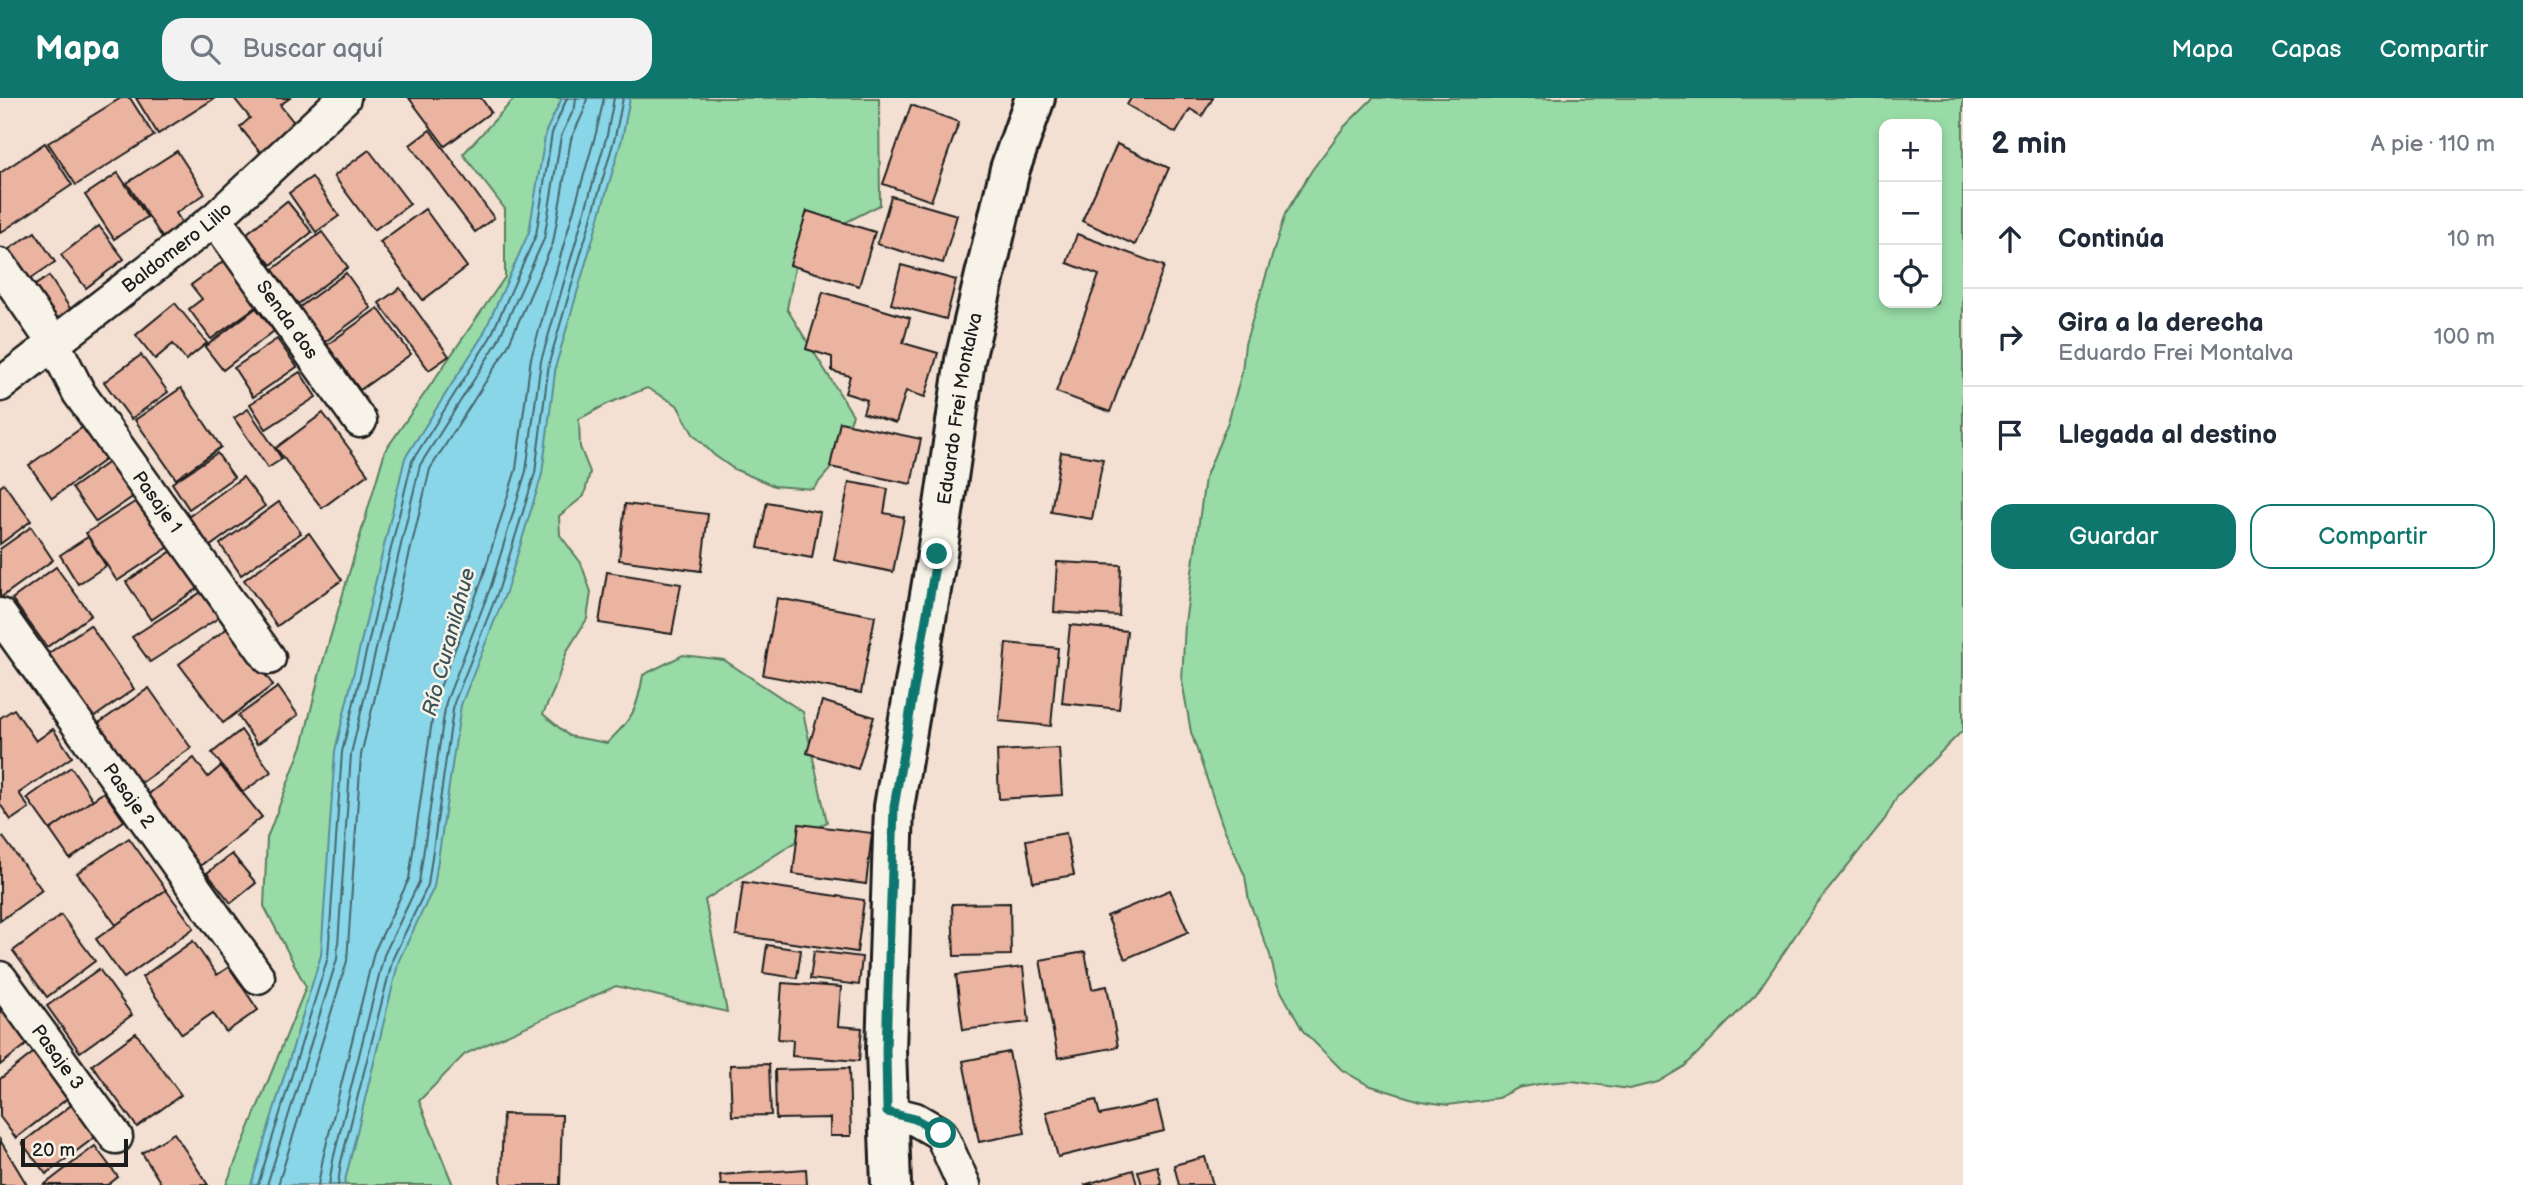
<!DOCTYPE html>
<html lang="es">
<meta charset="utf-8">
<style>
:root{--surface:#fff;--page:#f2f2f3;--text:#1f2937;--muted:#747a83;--line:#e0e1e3;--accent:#0f766e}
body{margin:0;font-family:"Balsamiq Sans",sans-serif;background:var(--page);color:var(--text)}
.controls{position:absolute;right:21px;top:21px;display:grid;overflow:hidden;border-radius:14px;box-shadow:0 4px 10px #0003}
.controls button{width:63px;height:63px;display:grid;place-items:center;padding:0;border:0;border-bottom:2px solid var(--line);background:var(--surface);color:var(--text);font:35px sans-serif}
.scale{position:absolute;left:21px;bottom:18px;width:107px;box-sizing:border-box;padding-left:7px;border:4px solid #1c1c1c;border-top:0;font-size:19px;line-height:24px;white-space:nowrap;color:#1c1c1c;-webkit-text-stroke:5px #f7f3e8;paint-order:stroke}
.stop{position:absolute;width:21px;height:21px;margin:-16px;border:5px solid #0f766e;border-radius:50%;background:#fff}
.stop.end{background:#0f766e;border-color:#fff;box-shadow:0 2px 7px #0008}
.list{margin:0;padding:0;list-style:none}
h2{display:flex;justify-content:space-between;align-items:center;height:91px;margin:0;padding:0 28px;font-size:30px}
h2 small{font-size:23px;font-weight:400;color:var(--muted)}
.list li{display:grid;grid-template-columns:46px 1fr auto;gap:21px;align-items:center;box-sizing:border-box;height:98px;padding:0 28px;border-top:2px solid var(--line)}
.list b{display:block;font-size:26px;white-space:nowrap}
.list p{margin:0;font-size:23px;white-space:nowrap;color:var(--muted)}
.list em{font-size:23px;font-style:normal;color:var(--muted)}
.actions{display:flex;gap:14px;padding:21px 28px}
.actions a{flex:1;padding:16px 0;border:2px solid var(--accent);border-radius:21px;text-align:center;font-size:24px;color:var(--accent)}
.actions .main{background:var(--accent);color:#fff}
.icon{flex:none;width:38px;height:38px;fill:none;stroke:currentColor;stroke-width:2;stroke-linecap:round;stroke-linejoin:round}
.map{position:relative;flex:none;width:1963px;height:1087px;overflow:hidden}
header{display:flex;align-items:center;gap:42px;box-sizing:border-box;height:98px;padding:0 35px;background:var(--accent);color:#fff}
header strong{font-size:33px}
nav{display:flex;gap:38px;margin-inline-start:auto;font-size:24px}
.search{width:490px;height:63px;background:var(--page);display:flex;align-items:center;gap:18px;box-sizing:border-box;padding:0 24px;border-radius:21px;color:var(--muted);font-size:26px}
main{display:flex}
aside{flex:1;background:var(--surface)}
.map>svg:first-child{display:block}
</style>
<header>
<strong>Mapa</strong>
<div class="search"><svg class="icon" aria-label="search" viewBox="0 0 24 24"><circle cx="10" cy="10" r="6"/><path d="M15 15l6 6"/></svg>Buscar aquí</div>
<nav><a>Mapa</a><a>Capas</a><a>Compartir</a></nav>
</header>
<main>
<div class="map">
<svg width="1963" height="1087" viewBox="0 0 1963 1087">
<rect width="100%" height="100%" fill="#f3e0d3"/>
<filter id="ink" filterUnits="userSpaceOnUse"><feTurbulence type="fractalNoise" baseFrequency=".0143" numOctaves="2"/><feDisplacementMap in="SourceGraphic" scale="14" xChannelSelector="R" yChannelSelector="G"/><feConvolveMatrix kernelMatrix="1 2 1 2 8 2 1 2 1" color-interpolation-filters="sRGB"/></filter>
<g filter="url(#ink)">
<g fill="#98dba6" stroke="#5a7c61" stroke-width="2" fill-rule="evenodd">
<path d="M515 0H879L880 107 799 148 787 211 853 317 832 369 813 391 774 388 734 371 714 357 693 336 677 307 647 290 607 306 579 321 580 349 590 374 584 398 559 418 560 437 581 465 591 494 587 521 567 553 554 592 543 616 569 638 607 645C633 620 637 612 643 577L683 557 724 562 803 614 827 724 705 802 727 914 616 888 465 956 419 1003 453 1087H226L306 889 264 808 267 740 303 645 320 574 385 353 505 179V111L463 56Z"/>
<path d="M1373 0H1963V632L1898 697 1885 721 1815 808 1756 896 1685 968 1658 984 1629 991 1572 983 1545 985 1518 990 1498 1000 1448 1007 1420 1003 1368 987 1342 972 1303 933 1277 886 1270 857 1249 803 1245 778 1222 726 1191 634 1182 583 1185 525 1205 380 1228 324 1242 274 1245 246 1285 116 1312 72 1344 29ZM1884 26H1937V205H1884Z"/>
</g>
<polygon fill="#88d6e7" stroke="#5d8c96" stroke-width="2" points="562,0 630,0 622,41 556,267 542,376 506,494 461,607 434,789 399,862 344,1087 251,1087 321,857 335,653 405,360 483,237 529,134 546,33"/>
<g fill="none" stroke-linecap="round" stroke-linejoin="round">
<g stroke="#47666d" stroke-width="2">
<polyline points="258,1087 328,859 342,654 412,363 490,240 536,137 552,35 567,0"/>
<polyline points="267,1087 337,861 351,656 420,367 497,245 544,141 561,38 575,9 576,0"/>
<polyline points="278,1087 347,863 361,657 430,371 507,250 553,145 571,41 584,13 587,0"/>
<polyline points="318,1087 323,1060 374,854 409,781 435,602 481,485 516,371 531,260 596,35 604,0"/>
<polyline points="329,1087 333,1062 384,857 419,784 446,604 491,488 526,373 541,263 607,37 614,0"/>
<polyline points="338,1087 341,1064 393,860 428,787 454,605 499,491 535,375 549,265 615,39 623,0"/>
</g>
</g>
<g fill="#ebb4a1" stroke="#1c1c1c" stroke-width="2">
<polygon points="121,0 130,0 154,38 76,87 48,45"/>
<polygon points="136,0 215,0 158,36"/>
<polygon points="234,0 290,0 280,7 304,37 269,65 240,29 250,20"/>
<polygon points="409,0 481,0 491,14 445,48"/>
<polygon points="1131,0 1213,0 1202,18 1190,11 1176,35 1127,7"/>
<polygon points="911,7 959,24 931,103 883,86"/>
<polygon points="430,32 494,120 475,134 410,47"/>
<polygon points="45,45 72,87 0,135 0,75"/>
<polygon points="1117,46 1169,70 1135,147 1082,123"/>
<polygon points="369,52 410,106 374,132 334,78"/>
<polygon points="177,53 205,96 176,115 189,136 169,150 127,85"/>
<polygon points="118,75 147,119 114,141 85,97"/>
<polygon points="312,79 339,118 316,134 289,95"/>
<polygon points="891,98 957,117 943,165 877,146"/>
<polygon points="287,103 312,134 271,167 246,136"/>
<polygon points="425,111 467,169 423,202 380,144"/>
<polygon points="807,113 875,134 859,188 790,167"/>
<polygon points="99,128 124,161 86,190 61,157"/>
<polygon points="35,134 55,164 18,189 0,157"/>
<polygon points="322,134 348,169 298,206 272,172"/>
<polygon points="1077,136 1164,168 1110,314 1056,294 1099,177 1067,165"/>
<polygon points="228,160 261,205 211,241 189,211 202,201 191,187"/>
<polygon points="901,167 956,182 946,221 891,206"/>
<polygon points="346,175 371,210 318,249 293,214"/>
<polygon points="49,178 77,221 50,239 22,196"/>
<polygon points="400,190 449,258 429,272 379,205"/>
<polygon points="823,194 910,220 903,245 938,255 925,299 906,293 896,325 863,315 867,302 845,295 850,278 832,273 832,259 806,251"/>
<polygon points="175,205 207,245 186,262 173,246 155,261 136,237"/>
<polygon points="256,210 274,233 223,272 205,249"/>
<polygon points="378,210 411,256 360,292 327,247"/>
<polygon points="277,241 297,269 253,299 234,270"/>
<polygon points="141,257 168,294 131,321 104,284"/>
<polygon points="300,274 316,299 266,331 250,306"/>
<polygon points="181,290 221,349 176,381 135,322"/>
<polygon points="248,311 282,361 268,370 234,320"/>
<polygon points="323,315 368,376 322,410 276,350"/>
<polygon points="840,324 921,341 911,386 830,369"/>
<polygon points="83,329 106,361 52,400 29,367"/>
<polygon points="1061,354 1103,361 1092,421 1051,414"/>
<polygon points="217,355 234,379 189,411 172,385"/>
<polygon points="113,361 137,396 96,424 72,390"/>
<polygon points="243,379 265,408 209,449 188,419"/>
<polygon points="849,384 888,391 884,415 904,419 893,474 834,462"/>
<polygon points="4,386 31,423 0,446 0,389"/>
<polygon points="138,402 169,449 117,483 86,435"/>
<polygon points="279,404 301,435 241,477 220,446"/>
<polygon points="767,404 820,414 812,460 758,450"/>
<polygon points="625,406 708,416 701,473 619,462"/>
<polygon points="31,429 53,462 0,500 0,451"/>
<polygon points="309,435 342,482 277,528 244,482"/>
<polygon points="88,439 106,468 78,486 60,457"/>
<polygon points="181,447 206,485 151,522 126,484"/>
<polygon points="1057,464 1121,467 1119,518 1054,514"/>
<polygon points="56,469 91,517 47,549 12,501"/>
<polygon points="607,474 681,486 672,536 599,525"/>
<polygon points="206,491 223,517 150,564 132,539"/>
<polygon points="777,500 875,518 861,595 763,577"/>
<polygon points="90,527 134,591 90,622 46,557"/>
<polygon points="1070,527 1127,533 1119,611 1062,605"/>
<polygon points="229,529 273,587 223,625 179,566"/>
<polygon points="1006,545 1058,550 1051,628 999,623"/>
<polygon points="278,589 298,617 257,646 238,618"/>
<polygon points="149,590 191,650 138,687 96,627"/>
<polygon points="822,603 874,619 858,671 807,655"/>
<polygon points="14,611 36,643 53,631 72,659 19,695 29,710 11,722 0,706 0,620"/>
<polygon points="241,632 271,674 243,694 212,655"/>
<polygon points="1059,650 1062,697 999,701 997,653"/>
<polygon points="194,660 208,679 221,668 262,719 200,768 145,699"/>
<polygon points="71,669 93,702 50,732 27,700"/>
<polygon points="104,694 124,723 70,761 50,732"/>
<polygon points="799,726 872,735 866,786 793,776"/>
<polygon points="1066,735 1074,777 1033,784 1026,742"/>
<polygon points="3,739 42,792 0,823 0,741"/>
<polygon points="129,740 166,792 116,827 77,775"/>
<polygon points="232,756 256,785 231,805 207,775"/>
<polygon points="743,784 864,802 857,854 736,837"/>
<polygon points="166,792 194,830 124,880 96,841"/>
<polygon points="1170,792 1188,834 1125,861 1107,818"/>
<polygon points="1010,805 1011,857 954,858 952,806"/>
<polygon points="61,817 95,863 47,899 13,853"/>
<polygon points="193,843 217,877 229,869 258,912 226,934 213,915 182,936 142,879"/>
<polygon points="767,847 801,852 797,880 763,875"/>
<polygon points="814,853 862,859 859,887 810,881"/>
<polygon points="1085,854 1092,891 1107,888 1118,949 1058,960 1040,862"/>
<polygon points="1023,869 1029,924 963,932 956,877"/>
<polygon points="99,871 132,917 80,954 47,908"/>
<polygon points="782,885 841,889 838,928 862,930 859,963 792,958 793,942 778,941"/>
<polygon points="0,903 30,944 0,967"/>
<polygon points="136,935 181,997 137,1029 92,967"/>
<polygon points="1009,954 1025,1035 979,1044 963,963"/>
<polygon points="33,955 68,1000 16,1040 0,1019 0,981"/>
<polygon points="769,966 771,1017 732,1018 730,967"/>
<polygon points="849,970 851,1038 830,1038 830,1020 776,1021 775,972"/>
<polygon points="1096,1002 1100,1017 1157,1004 1164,1033 1058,1059 1046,1014"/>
<polygon points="74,1005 99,1036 46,1076 22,1045"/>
<polygon points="503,1016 562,1017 560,1087 501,1087"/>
<polygon points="174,1035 208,1087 162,1087 142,1055"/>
<polygon points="0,1042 27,1087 0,1087"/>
<polygon points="95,1048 118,1079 108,1087 44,1087"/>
<polygon points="1205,1059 1213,1087 1179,1087 1174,1067"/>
<polygon points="1157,1068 1162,1087 1142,1087 1138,1073"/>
<polygon points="806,1071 807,1087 721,1087 720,1077"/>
<polygon points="1133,1072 1137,1087 1084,1087"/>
</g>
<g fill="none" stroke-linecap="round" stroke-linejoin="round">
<defs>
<g id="minor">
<path id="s1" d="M215 121 360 323"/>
<path id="s2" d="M0 167 53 244 79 295 269 560"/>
<path id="s3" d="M0 287 215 121 344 0"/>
<path id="s4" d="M0 517 258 879"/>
<path id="s5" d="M0 880 116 1039"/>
<polyline points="887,1014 915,1021 941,1036 964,1087"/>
</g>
<g id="primary">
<path id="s6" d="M891 1087 886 952 894 709 937 456 965 262 1010 71 1035 0"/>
</g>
</defs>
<use href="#minor" stroke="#1c1c1c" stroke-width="37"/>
<use href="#primary" stroke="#1c1c1c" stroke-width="44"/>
<use href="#minor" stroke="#f7f3e8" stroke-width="32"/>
<use href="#primary" stroke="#f7f3e8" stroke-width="38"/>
</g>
</g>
<g fill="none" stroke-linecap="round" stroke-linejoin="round" filter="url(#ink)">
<polyline stroke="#0f766e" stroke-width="9" points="937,456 894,709 886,952 887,1014 915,1021 941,1035"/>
</g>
<g text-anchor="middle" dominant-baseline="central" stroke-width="5" stroke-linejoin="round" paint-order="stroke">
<g font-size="19" fill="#1c1c1c" stroke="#f7f3e8">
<text stroke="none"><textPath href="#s3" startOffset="224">Baldomero Lillo</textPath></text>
<text stroke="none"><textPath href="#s1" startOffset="124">Senda dos</textPath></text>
<text stroke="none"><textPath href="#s6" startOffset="782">Eduardo Frei Montalva</textPath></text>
<text stroke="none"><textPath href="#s2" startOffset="285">Pasaje 1</textPath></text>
<text stroke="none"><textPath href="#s4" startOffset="222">Pasaje 2</textPath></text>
<text stroke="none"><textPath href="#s5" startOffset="98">Pasaje 3</textPath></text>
</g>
<g font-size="21" font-style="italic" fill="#3c5459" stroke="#f7f3e8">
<text transform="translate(449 544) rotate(-75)">Río Curanilahue</text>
</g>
</g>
</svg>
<div class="controls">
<button>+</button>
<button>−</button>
<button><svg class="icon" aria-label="locate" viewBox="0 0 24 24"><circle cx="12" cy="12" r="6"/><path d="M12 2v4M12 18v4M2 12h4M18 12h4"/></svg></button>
</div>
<div class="scale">20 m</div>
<div class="stop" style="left:941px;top:1035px"></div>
<div class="stop end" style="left:937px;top:456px"></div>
</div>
<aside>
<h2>2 min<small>A pie · 110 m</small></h2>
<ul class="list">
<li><svg class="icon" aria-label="ahead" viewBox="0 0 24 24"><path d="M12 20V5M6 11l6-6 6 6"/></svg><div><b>Continúa</b></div><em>10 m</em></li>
<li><svg class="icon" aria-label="right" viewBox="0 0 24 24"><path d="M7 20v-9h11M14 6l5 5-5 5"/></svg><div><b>Gira a la derecha</b><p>Eduardo Frei Montalva</p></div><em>100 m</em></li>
<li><svg class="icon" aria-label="arrive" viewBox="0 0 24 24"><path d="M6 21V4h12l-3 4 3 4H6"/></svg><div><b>Llegada al destino</b></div></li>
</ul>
<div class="actions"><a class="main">Guardar</a><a>Compartir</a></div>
</aside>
</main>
